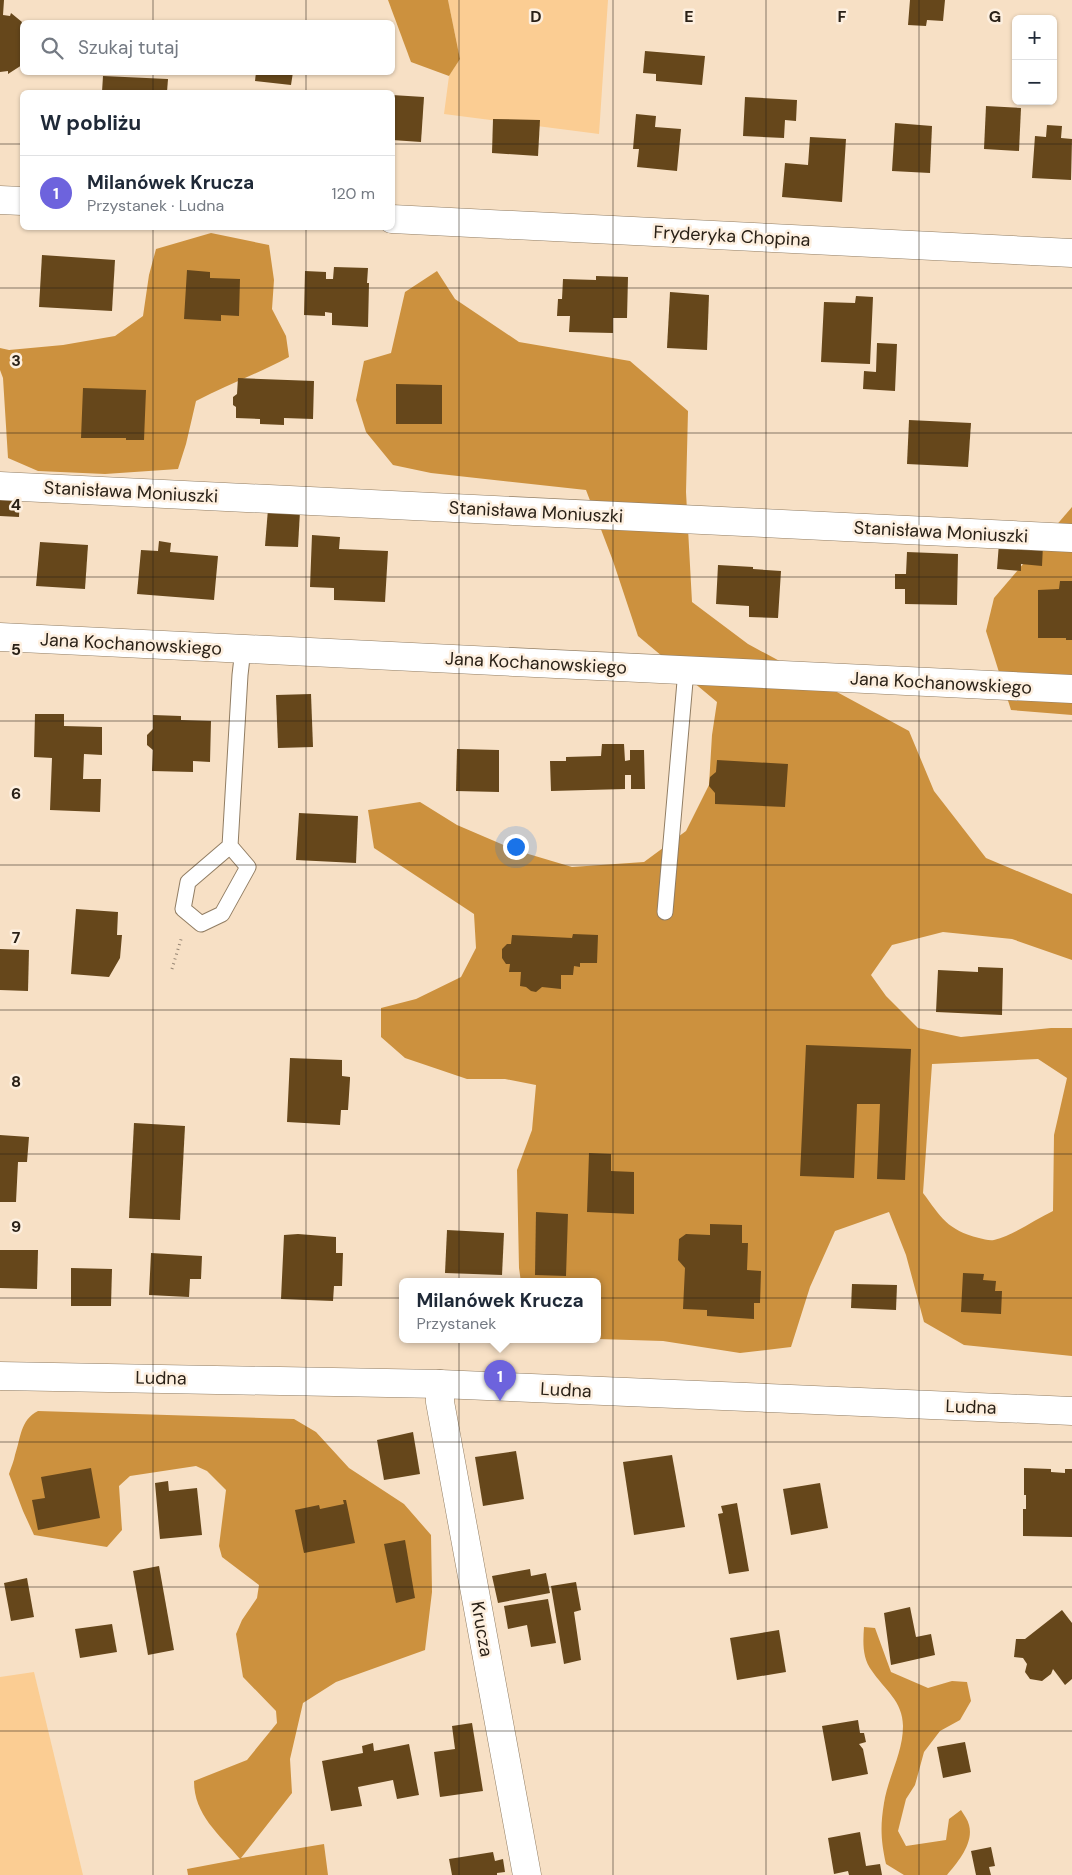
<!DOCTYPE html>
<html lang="pl">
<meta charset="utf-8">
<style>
:root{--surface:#fff;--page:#f2f2f3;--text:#1f2937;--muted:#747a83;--line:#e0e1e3;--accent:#6d63dd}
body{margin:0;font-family:"DM Sans",sans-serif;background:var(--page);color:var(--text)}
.controls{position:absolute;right:15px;top:15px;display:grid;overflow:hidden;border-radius:8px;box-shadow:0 1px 4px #0004}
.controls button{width:45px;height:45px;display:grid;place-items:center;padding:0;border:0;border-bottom:1px solid var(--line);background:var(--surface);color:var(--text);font:25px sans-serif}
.you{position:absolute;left:515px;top:846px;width:18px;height:18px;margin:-12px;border:4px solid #fff;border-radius:50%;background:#1a73e8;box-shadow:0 0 0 8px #1a73e833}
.badge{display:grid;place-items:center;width:32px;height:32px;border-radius:50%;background:var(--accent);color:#fff;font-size:16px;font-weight:700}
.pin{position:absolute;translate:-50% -41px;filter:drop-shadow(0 1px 2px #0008)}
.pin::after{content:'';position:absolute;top:26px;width:18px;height:15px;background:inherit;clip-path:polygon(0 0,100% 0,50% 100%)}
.popup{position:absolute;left:399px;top:1278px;width:202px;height:65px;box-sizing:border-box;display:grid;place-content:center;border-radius:8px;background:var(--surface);filter:drop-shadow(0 1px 4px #0005);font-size:16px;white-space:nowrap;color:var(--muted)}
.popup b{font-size:19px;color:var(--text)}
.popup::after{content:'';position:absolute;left:50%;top:100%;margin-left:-10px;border:10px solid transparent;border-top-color:var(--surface)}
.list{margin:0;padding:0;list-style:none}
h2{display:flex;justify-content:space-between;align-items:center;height:65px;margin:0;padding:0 20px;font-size:21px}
h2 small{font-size:16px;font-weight:400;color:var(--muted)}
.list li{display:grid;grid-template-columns:32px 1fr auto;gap:15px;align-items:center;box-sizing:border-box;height:75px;padding:0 20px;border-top:1px solid var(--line)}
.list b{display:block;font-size:19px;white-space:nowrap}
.list p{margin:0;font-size:16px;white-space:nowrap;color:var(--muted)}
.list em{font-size:16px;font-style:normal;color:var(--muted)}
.icon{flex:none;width:28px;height:28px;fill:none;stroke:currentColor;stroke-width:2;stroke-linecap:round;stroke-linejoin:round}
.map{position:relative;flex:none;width:1072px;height:1875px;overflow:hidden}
.search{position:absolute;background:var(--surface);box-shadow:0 1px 4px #0004;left:20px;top:20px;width:375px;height:55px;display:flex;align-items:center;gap:12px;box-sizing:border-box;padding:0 18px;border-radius:8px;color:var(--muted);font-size:19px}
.panel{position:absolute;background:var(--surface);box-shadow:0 1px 4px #0004;left:20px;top:90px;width:375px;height:140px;border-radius:8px}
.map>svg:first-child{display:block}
</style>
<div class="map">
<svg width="1072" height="1875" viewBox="0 0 1072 1875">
<rect width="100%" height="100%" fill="#f7e0c5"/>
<g fill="#fbcd93">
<polygon points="448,0 608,0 599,134 444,114 449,76 460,59"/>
<polygon points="34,1672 83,1875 0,1875 0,1677"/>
</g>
<g fill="#cc913e" fill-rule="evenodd">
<polygon points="388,0 448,0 460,59 449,76 411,62"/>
<path d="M211 233 269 245 274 280 272 309 286 336 289 357C259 373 227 385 196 401L186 444 178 469 105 474 38 471 8 458 3 378 0 370V348L9 350 63 345 115 336 143 316 149 275 156 249Z"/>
<path d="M437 271 455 299 519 342 630 361 688 411 686 492 692 602 748 644 909 731 934 791 986 858 1072 894V960L1012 939 943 932 892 945 871 975 886 996 918 1028 961 1037 1051 1028H1072V1356L964 1345 924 1322 906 1255 889 1212 835 1231 810 1287 791 1347 740 1353 663 1341 598 1339V1282H521L519 1268 517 1170 532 1130 536 1085 505 1079H467L405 1058 381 1037V1008L416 999 461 977 476 948 474 914 374 848 368 810 420 802 457 825 515 850 572 867 644 862 686 831 709 785 712 735 717 702 638 636 613 561 586 490 431 473 393 465 366 432 356 400 364 361 391 353 405 292ZM1038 1059 1067 1078 1054 1135 1053 1211C1034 1220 1014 1235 994 1240 989 1241 984 1239 979 1238 947 1230 941 1217 923 1193L932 1064Z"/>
<polygon points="1072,507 1072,715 1011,710 986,631 994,598"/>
<path d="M38 1411 294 1419 316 1432 349 1468 404 1504 431 1535 432 1592 425 1650 336 1682 303 1703 290 1759 292 1793 241 1858 324 1844 328 1875H188L187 1869 240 1859C219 1834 194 1815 194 1781L247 1760 277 1723 276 1711 243 1677 236 1634 242 1620 257 1598 259 1585 222 1557 219 1546 226 1490 207 1471 196 1466 130 1476 119 1486 122 1530 107 1547 34 1535 23 1511 9 1474C11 1467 14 1461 15 1455 21 1438 20 1420 38 1411Z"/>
<path d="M864 1627 875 1628 891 1672 928 1688 952 1681 967 1682 971 1701 960 1720 940 1731 924 1752 915 1785 906 1799 898 1831 906 1846 946 1840 949 1819 961 1810C964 1815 968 1820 969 1825 974 1843 958 1862 947 1875H904L886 1864C881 1841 880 1827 884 1803 888 1777 903 1753 903 1726 903 1701 884 1689 872 1671 862 1658 863 1642 864 1627Z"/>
</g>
<g fill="#66471b">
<polygon points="0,0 4,0 3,15 10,16 11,13 22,22 22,65 8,74 8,71 0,72"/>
<polygon points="910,0 945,0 943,21 927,20 926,26 908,25"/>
<polygon points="645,51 705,56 702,85 656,81 656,74 643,73"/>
<polygon points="256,72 293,72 291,85 255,81"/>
<polygon points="103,76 168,79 167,92 102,92"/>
<polygon points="392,95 424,97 421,142 392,140"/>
<polygon points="745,97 797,100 796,121 785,120 784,138 743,136"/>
<polygon points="986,106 1021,108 1019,151 984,149"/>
<polygon points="636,114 656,116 655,127 681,129 677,171 637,167 639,149 633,149"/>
<polygon points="493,119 540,120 538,156 492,153"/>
<polygon points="895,123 932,126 930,173 892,171"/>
<polygon points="1047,125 1062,126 1061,138 1072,139 1071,180 1032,178 1035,136 1046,137"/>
<polygon points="810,137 846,139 842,202 782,197 785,163 808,165"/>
<polygon points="42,255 115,260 112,311 39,307"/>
<polygon points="334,267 368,268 367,283 369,283 368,327 332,325 332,313 325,312 325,316 304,315 305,271 326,272 326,279 333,279"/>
<polygon points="187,270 210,272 210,278 240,279 239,316 221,315 221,321 184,319"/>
<polygon points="596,276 628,277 627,318 613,318 613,333 569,332 570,316 557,316 558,299 562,299 563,279 596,280"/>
<polygon points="670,292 709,295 707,350 667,348"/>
<polygon points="856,296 873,297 870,364 821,362 824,302 855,303"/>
<polygon points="877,343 897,344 895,391 863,389 864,371 876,372"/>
<polygon points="238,378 314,381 313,419 284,418 284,425 260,424 260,419 236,418 236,407 233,405 233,397 237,394"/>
<polygon points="396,384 442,385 442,424 396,424"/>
<polygon points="83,388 146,390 144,440 126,440 126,438 81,438"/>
<polygon points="909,420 971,423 968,467 907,464"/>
<polygon points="0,493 20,493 19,517 0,516"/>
<polygon points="268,509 300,511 298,547 265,546"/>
<polygon points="312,535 340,537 339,549 388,551 385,602 334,600 334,588 310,587"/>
<polygon points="159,541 171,543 170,552 218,556 214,600 137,594 141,550 158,551"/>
<polygon points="40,542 88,545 85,589 36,586"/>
<polygon points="999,543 1043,545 1042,566 1021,564 1021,571 997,569"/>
<polygon points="907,552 958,554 957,605 905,604 905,589 895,589 895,574 906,574"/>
<polygon points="718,565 753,567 753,569 781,571 778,618 749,617 749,606 716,604"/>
<polygon points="1060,581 1072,581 1072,640 1066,640 1066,638 1038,638 1038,590 1059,589"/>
<polygon points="311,694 313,747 278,748 276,695"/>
<polygon points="35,714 64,714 64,726 102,727 102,755 84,754 83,779 101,779 100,812 50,810 52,758 34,757"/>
<polygon points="153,715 181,716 181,720 211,721 210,762 193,761 193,772 152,771 153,750 147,745 147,735 153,729"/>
<polygon points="602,744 624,744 625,761 630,760 630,750 644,750 645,789 631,789 631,775 625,775 625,789 551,791 550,761 566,761 566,757 601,756"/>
<polygon points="457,749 499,750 499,792 456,791"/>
<polygon points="717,760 788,764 785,807 715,804 715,793 709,786 710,777 716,772"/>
<polygon points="299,813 358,816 356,863 296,860"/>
<polygon points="76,909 118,912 117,935 122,935 120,958 109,977 71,974"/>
<polygon points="573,934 598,935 597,963 580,963 580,967 574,966 573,975 561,975 561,989 542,987 536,992 531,991 526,987 520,986 521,972 509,972 510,964 506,964 502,958 502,949 507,944 511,944 512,935 572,938"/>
<polygon points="0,949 29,950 28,991 0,990"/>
<polygon points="978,967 1003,968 1002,1015 936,1012 938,970 978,972"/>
<polygon points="806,1045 911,1049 905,1180 877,1179 880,1104 857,1104 854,1178 800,1176"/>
<polygon points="290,1058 342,1060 342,1076 350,1077 350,1079 348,1110 341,1110 340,1125 287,1122"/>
<polygon points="134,1123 185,1126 180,1220 129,1218"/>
<polygon points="0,1135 29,1137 27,1162 18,1162 16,1202 0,1202"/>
<polygon points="589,1153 611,1154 611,1171 634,1172 634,1214 587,1212"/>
<polygon points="536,1212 568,1214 566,1276 535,1275"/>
<polygon points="710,1224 742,1225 742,1243 748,1243 747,1270 761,1271 760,1303 754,1303 754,1319 707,1316 707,1310 683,1309 685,1268 678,1260 679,1239 686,1234 710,1235"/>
<polygon points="447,1230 504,1233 502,1275 445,1273"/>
<polygon points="298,1234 336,1237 336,1253 343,1253 342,1286 334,1286 333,1301 281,1299 284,1235"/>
<polygon points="0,1250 38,1250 37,1289 0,1288"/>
<polygon points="151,1253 202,1256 201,1279 190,1279 189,1297 149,1295"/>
<polygon points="71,1268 112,1269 111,1306 71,1306"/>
<polygon points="963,1273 984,1274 983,1280 996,1281 995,1291 1002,1291 1001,1314 961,1312"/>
<polygon points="852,1284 897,1285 896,1310 851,1308"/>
<polygon points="413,1432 420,1474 384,1480 377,1440"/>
<polygon points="516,1451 524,1499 483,1506 475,1457"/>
<polygon points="672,1455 685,1527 634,1535 623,1462"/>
<polygon points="91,1468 100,1518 38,1530 32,1500 45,1498 41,1477"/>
<polygon points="1024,1468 1051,1469 1051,1472 1065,1473 1065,1469 1072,1469 1072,1537 1023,1536 1023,1509 1026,1509 1026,1495 1024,1495"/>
<polygon points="168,1481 169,1491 197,1488 202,1535 160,1539 155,1483"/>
<polygon points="820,1483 828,1528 791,1535 783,1489"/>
<polygon points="343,1500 346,1500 355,1543 304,1553 295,1510 319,1505 320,1509 344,1504"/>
<polygon points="737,1503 749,1571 729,1574 718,1514 723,1513 721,1506"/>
<polygon points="405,1540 415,1598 396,1603 384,1544"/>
<polygon points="159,1566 174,1650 148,1655 133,1571"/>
<polygon points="530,1569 531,1576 546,1573 550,1593 498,1603 492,1576"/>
<polygon points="27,1578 34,1617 11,1621 4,1583"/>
<polygon points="576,1582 581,1610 574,1612 581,1660 564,1664 551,1586"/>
<polygon points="548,1599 556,1643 531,1647 527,1625 508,1629 504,1606"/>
<polygon points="910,1607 916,1637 931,1634 935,1655 891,1665 884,1613"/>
<polygon points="1062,1610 1072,1623 1072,1679 1065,1685 1053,1669 1051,1674 1042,1681 1030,1679 1025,1672 1027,1664 1023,1658 1014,1657 1016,1639 1025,1639"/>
<polygon points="112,1624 117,1652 80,1658 75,1629"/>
<polygon points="779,1630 786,1672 737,1680 730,1638"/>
<polygon points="858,1720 860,1733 864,1733 866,1742 859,1744 863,1749 868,1774 832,1781 822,1726"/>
<polygon points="472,1723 483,1791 440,1797 434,1752 455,1749 452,1726"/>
<polygon points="965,1742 971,1772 943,1778 937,1747"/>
<polygon points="373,1743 374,1751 409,1744 419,1795 397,1799 393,1780 358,1787 362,1806 331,1811 322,1761 363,1753 362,1746"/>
<polygon points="860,1832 866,1866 880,1864 882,1875 849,1875 848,1871 834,1874 828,1838"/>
<polygon points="991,1847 995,1866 989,1867 991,1875 976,1875 971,1851"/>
<polygon points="493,1852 495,1861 503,1859 505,1872 497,1873 497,1875 452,1875 449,1859"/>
</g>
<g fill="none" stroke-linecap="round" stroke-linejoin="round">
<defs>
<g id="service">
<polyline points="230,846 248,867 222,914 201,924 183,909 188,882 230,846 240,675 243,649"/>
<polyline points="665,912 686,670"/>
</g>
<g id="minor">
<polyline points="0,200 22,201"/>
<polyline points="392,219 1072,253"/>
<polyline points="0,486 1072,538"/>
<polyline points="0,637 1072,689"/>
<polyline points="0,1376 440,1384 1072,1411"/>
<polyline points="440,1384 440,1402 527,1875"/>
</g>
</defs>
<use href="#service" stroke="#917d63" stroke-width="17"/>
<use href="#minor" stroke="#917d63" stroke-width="29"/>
<polyline stroke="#968573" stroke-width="3" stroke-dasharray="1 4" stroke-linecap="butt" points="172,969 182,936"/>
<use href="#service" stroke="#fff" stroke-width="15"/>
<use href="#minor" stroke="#fff" stroke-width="28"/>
</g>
<path fill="none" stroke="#2a2117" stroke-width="1" stroke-opacity="0.55" d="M153 0V22M306 0V22M459 0V1875M613 0V1875M766 0V1875M919 0V1875M153 72V92M306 72V92M0 144H22M392 144H1072M153 228V1875M306 228V1875M0 288H1072M0 433H1072M0 577H1072M0 721H1072M0 865H1072M0 1010H1072M0 1154H1072M0 1298H1072M0 1442H1072M0 1587H1072M0 1731H1072"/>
<g text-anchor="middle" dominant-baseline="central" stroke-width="5" stroke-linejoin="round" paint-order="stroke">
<g font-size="18" fill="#2a2117" stroke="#fdefdf">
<text transform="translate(732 236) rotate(3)">Fryderyka Chopina</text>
<text transform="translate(131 492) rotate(3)">Stanisława Moniuszki</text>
<text transform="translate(536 512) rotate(3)">Stanisława Moniuszki</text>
<text transform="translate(941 532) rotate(3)">Stanisława Moniuszki</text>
<text transform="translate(131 644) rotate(3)">Jana Kochanowskiego</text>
<text transform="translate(536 663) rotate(3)">Jana Kochanowskiego</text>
<text transform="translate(941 683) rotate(3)">Jana Kochanowskiego</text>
<text transform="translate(161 1378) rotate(1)">Ludna</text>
<text transform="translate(566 1390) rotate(3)">Ludna</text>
<text transform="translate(971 1407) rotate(2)">Ludna</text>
<text transform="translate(482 1629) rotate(80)">Krucza</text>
</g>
</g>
<g font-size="16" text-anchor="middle" font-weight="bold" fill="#2a2117" stroke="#fdefdf" stroke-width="5" stroke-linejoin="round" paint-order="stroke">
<text x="536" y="22">D</text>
<text x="689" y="22">E</text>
<text x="842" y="22">F</text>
<text x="995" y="22">G</text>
<text x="16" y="366">3</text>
<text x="16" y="510">4</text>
<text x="16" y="655">5</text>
<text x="16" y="799">6</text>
<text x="16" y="943">7</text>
<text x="16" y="1087">8</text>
<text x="16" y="1232">9</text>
</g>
</svg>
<div class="controls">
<button>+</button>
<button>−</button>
</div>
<div class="you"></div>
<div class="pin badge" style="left:500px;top:1401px">1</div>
<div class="popup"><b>Milanówek Krucza</b>Przystanek</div>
<div class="search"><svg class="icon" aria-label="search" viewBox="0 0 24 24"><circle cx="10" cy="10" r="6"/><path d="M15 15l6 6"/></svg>Szukaj tutaj</div>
<section class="panel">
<h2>W pobliżu<small></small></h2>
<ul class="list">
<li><span class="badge">1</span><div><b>Milanówek Krucza</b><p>Przystanek · Ludna</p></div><em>120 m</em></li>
</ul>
</section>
</div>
